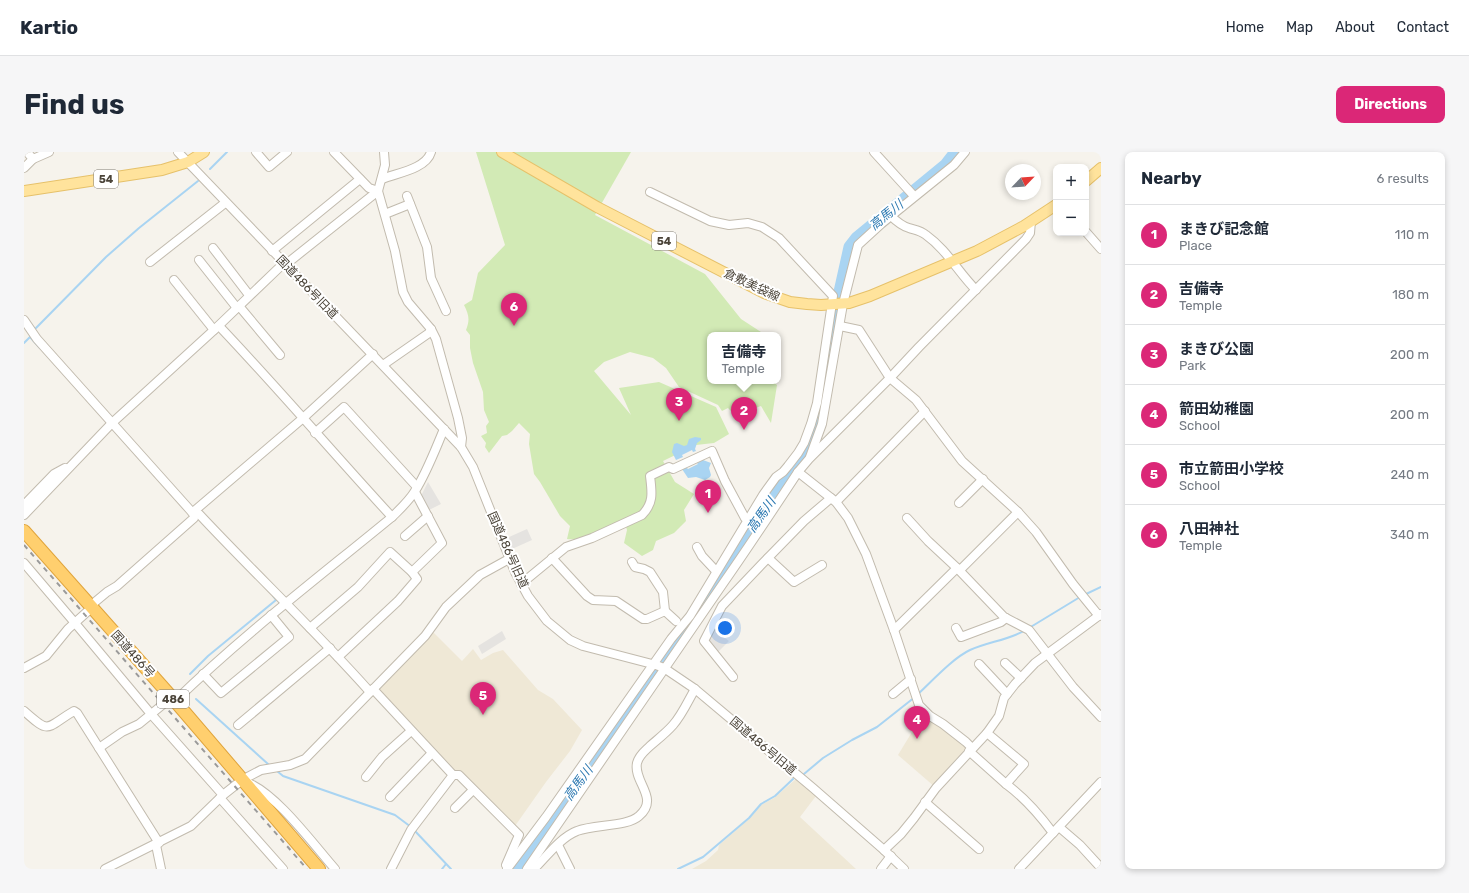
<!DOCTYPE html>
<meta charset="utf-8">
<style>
:root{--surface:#fff;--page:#f6f6f7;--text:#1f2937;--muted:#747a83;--line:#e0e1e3;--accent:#db2777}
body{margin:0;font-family:Rubik,"Noto Sans JP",sans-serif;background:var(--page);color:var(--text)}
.controls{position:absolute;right:12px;top:12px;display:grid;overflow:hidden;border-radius:8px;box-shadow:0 2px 6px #0003}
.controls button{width:36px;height:36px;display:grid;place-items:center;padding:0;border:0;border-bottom:1px solid var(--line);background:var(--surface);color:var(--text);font:20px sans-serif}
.compass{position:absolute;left:981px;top:12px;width:36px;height:36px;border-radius:50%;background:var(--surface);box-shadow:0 2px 6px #0003;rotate:65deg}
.you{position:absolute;left:701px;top:476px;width:14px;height:14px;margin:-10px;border:3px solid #fff;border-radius:50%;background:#1a73e8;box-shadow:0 0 0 6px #1a73e833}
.badge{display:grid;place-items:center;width:26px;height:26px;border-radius:50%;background:var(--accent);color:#fff;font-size:13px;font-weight:700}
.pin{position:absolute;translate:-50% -33px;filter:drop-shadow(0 1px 2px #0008)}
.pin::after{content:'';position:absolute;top:21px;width:14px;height:12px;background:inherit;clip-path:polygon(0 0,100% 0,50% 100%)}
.popup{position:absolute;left:683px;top:180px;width:74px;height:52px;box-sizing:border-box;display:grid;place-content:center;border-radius:8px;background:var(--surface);filter:drop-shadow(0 1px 3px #0005);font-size:13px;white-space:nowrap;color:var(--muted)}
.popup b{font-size:15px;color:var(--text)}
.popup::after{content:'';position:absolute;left:50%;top:100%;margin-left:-8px;border:8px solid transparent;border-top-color:var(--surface)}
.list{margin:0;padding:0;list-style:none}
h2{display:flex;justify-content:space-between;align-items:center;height:52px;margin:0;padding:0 16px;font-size:17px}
h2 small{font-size:13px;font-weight:400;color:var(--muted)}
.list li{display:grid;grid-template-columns:26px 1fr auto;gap:12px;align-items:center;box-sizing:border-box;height:60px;padding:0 16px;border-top:1px solid var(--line)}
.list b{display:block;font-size:15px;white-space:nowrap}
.list p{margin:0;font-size:13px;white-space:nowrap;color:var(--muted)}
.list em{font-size:13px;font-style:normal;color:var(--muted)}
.map{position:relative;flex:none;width:1077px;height:717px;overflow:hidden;border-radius:8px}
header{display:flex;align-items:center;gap:24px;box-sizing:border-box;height:56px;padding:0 20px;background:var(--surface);border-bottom:1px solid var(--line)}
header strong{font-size:19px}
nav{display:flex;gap:22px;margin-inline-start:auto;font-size:14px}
.intro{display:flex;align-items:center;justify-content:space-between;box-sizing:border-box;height:96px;padding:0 24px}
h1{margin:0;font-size:28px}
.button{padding:10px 18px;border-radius:8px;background:var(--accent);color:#fff;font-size:14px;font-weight:700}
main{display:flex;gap:24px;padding:0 24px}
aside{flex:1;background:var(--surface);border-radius:8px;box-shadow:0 2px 6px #0003}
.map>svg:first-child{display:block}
</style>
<header>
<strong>Kartio</strong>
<nav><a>Home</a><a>Map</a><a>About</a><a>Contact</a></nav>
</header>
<div class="intro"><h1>Find us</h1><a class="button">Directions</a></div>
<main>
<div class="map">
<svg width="1077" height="717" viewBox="0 0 1077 717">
<rect width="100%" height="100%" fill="#f6f3ec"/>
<g fill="#efe8d6">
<polygon points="408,479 438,509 449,497 457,508 469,501 479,498 514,538 529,547 558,578 546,599 522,630 491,674 435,620 425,616 354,537"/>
<polygon points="899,562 942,593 942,600 911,635 874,603"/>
<polygon points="772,627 792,644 776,665 832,717 668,717 682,709 694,698 695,693 725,667 737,653 750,646"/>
</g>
<path fill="#d2eab5" d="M452 0H607L571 63 681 122 717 167 737 180 734 183H686V229H748L753 233 747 271 737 254 711 263 704 256 698 259 694 253 655 235 642 216 629 206 606 200 580 210 570 219 607 263 595 236 635 230 692 255 705 282 690 291 672 293 639 309 651 330 670 342 660 358 662 369 650 381 632 389 629 398 618 404 600 391 603 378 600 368C582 376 562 389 543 387L546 374 536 364 516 330 510 322 505 292 506 282 495 271 488 279 483 283 478 284 465 301 461 295 462 291 457 284 463 281 462 274 465 270 460 258 459 240 449 211 446 196V183L442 178C446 168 445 163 440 153L448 148 454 121 481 93Z"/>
<g fill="#e5e3e0">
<polygon points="404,330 417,352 403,359 396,346"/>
<polygon points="503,377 508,388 488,397 483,386"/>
<polygon points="695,468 703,473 697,483 705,489 693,501 682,489"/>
<polygon points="478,479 482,487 458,502 454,494"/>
</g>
<g fill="#a9d4f2">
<polygon points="671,285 677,286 677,288 673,291 671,297 672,299 669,300 668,298 658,303 659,305 652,308 648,300 650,292 653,291 660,294 663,293 665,287"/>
<polygon points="679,308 687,311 685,316 687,323 686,325 681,328 672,325 664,326 658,317 662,315 664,317 674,312 673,311"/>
</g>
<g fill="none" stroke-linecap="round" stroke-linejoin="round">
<g stroke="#a9d4f2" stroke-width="2">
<polyline points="186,17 203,0"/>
<polyline points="12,176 82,105 115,76 174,29"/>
<polyline points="6,185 16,196"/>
<polyline points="0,191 6,185"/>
<polyline points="1060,443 1077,435"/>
<polyline points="1005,476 1056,445"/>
<polyline points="166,522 184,504 252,448 249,444"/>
<path d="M894 542C908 529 929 506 946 498 964 490 984 488 1002 478"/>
<polyline points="172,547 244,612"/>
<polyline points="253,619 259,624 371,663 387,675"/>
<polyline points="780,622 799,606 828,588 853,575 891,545"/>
<polyline points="390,678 427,717"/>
<polyline points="418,717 422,712"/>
<polyline points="654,717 679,705 725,666 737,652 751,644 769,627"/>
</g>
<polyline stroke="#a9d4f2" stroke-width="13" points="492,717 586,587 624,530 673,461 744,352 778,307 791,277 797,252 810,167 826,95 833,86 922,13 932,0"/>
<defs>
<g id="minor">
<polyline points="3,0 9,7"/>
<polyline points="154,0 437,295 449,315 491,420 504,444 523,469 546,488 559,494 632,513 640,516 671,537 789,636 860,698 880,717"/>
<polyline points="232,0 245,15 263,0"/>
<polyline points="310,0 345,36 354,39"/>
<polyline points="850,0 890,44"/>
<polyline points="0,16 9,7 25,0"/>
<path d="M358 27C373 21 402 17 407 0"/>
<polyline points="354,39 371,99 379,140 384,150 407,177 412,187 434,266 438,286 437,295"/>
<polyline points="383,44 403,95 407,126 422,159"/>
<polyline points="361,62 386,52"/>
<path d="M867 64C872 69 878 74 885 76 891 78 896 78 902 83 923 98 934 120 952 138"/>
<polyline points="1062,80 1077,97"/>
<polyline points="189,96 225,143"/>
<polyline points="248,99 336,27"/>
<polyline points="175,108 213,156"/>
<polyline points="126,110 201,51"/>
<polyline points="261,113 354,39 361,13 360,0"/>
<polyline points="150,128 190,178"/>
<polyline points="215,154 256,203"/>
<polyline points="0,168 13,187 166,358 170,363 170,366 93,434 83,440 71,450 64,459 44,477 22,504 0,516"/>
<path d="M195 174C254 236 310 302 368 365"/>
<polyline points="816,174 835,178 866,226 892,248 938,309 994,360 1012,380 1049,432 1075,464"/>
<polyline points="359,213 405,181 407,177"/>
<polyline points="291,281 320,255 393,335"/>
<polyline points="786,305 798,272 819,152 834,93 857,72 930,13 941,0"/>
<polyline points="774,320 812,350 824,366 842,402 870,478 895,553 906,564 919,572 942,590 948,596"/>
<polyline points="812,350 901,259"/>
<polyline points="935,351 959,327"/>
<polyline points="0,353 30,322 41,316"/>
<path d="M169 360 175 362C231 422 291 478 346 540"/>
<polyline points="169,360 278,267 349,202"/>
<polyline points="0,363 88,271 190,178 260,111"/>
<polyline points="381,384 404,364"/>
<polyline points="673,395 678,404 692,419"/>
<polyline points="528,406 563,444 569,448 592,449 619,467 623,467 641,459 652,469"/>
<polyline points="744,406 770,430 798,413"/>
<polyline points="608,410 611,415 620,417 626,420 639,440 641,459"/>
<polyline points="0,411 51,471 127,562 199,643"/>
<polyline points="933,416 980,465 1005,478 1049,535 1077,565"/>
<polyline points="936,418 994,360"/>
<path d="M497 432 542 395 568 386 618 363C630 351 628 340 626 324L645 315 649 317 688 299 701 329 721 366 736 376"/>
<polyline points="286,476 334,435 366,400 388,420"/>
<polyline points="932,476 937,485 977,470 982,466"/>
<polyline points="870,478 933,416 904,389 883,366"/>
<polyline points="314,505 374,449 393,427 388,420 418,391 391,340"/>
<polyline points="981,511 997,526"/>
<polyline points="955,512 983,542"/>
<polyline points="179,522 197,541 265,485 247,463"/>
<polyline points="709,525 680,489 698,454 738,412 780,369 807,346"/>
<polyline points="349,537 429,623 387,678 367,717"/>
<polyline points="869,542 887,527"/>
<path d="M151 549C219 483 295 425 368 365 376 357 385 349 391 339 403 320 411 298 420 277"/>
<path d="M0 559C27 583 21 576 50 559L53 561 135 691"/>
<polyline points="214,573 306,496"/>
<path d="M963 581 1000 612 982 632C1001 646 1015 662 1029 681"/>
<polyline points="75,596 98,580 115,572 148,545"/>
<polyline points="945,599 982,632"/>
<polyline points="429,623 435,623 495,683 482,713"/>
<polyline points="342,625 358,605 387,579"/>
<path d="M222 630C252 641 289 692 311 717"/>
<polyline points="366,645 408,601"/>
<polyline points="196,646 259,717"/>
<polyline points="901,650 955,697"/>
<polyline points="431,656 449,638"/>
<polyline points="1035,675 1056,693 1077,716"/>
<polyline points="132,693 137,717"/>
<polyline points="534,693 546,717"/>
<polyline points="860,698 877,682 890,666 912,636 963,581 975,564 980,546 991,532 1011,511 1077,462"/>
<polyline points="81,717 167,674 199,643 218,628 237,618 266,613 281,607 401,484 422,455 456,423 485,407"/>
<polyline points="483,717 522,665 647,487 666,464 739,343 752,325 759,320 764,314 774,301 780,291 787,272 793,251 809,144 755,86 738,75 724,71 705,73 686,69 626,40"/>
<path d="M503 717C568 622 633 528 698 433 724 396 749 358 774 320L785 307 866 226 895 195 1002 87 1006 81 1007 69"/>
<path d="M510 717C522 705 537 685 553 679 570 672 603 675 615 664 636 646 609 630 613 611 615 603 621 599 626 594 634 587 642 581 649 573 658 563 664 549 671 537"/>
<polyline points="857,717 867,704"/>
<polyline points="995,717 1077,630"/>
</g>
<g id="major">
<polyline points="478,0 573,55 740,141 766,150 783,152 797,153 825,151 846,144 953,99 1000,74 1032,53"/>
<polyline points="1062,29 1077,16"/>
<polyline points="0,39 138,18 164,10 180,0"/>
</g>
<polyline id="highway" points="0,379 151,549 295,717"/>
</defs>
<use href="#minor" stroke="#c2bbae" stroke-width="10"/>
<use href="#major" stroke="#e6c16a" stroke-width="12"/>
<use href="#highway" stroke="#e0a43c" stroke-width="14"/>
<use href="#minor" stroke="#fff" stroke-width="8"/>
<use href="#major" stroke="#ffe39c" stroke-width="10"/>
<use href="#highway" stroke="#ffcf6e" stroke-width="12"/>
<polyline stroke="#9a9a9a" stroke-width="2" stroke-dasharray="5 5" stroke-linecap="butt" points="0,393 283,717"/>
</g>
<g text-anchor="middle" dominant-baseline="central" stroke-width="4" stroke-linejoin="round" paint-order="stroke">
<g fill="#fff" stroke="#817c74" stroke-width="1">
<rect x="70" y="18" width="24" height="18" rx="3"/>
<rect x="628" y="80" width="24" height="18" rx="3"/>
<rect x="133" y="538" width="32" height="18" rx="3"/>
</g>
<g font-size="11" font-weight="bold" fill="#4b4439">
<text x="82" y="27">54</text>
<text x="640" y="89">54</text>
<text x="149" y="547">486</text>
</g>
<g font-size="12" fill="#4b4439" stroke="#fff">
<text transform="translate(728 133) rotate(25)">倉敷美袋線</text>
<text transform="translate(283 135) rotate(46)">国道486号旧道</text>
<text transform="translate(484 398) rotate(66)">国道486号旧道</text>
<text transform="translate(109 502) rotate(48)">国道486号</text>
<text transform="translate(739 594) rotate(40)">国道486号旧道</text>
</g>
<g font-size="13" font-style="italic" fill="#2e7ab2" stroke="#fff">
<text transform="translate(862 63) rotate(-39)">高馬川</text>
<text transform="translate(737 363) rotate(-55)">高馬川</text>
<text transform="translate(554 631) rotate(-54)">高馬川</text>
</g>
</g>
</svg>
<div class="controls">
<button>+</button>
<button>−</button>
</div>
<svg class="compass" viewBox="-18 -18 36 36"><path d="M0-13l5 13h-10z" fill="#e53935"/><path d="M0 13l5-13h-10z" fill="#747a83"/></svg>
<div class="you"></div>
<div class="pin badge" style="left:684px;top:361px">1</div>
<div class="pin badge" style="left:720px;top:278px">2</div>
<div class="popup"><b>吉備寺</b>Temple</div>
<div class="pin badge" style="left:655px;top:269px">3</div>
<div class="pin badge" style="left:893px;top:587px">4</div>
<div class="pin badge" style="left:459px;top:563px">5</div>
<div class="pin badge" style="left:490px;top:174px">6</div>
</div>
<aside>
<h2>Nearby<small>6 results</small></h2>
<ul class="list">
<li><span class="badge">1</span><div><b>まきび記念館</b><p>Place</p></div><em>110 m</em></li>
<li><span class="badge">2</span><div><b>吉備寺</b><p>Temple</p></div><em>180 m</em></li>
<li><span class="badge">3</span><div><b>まきび公園</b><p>Park</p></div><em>200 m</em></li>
<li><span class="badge">4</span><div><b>箭田幼稚園</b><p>School</p></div><em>200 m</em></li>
<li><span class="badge">5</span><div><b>市立箭田小学校</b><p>School</p></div><em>240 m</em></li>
<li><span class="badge">6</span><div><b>八田神社</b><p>Temple</p></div><em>340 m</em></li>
</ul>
</aside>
</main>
